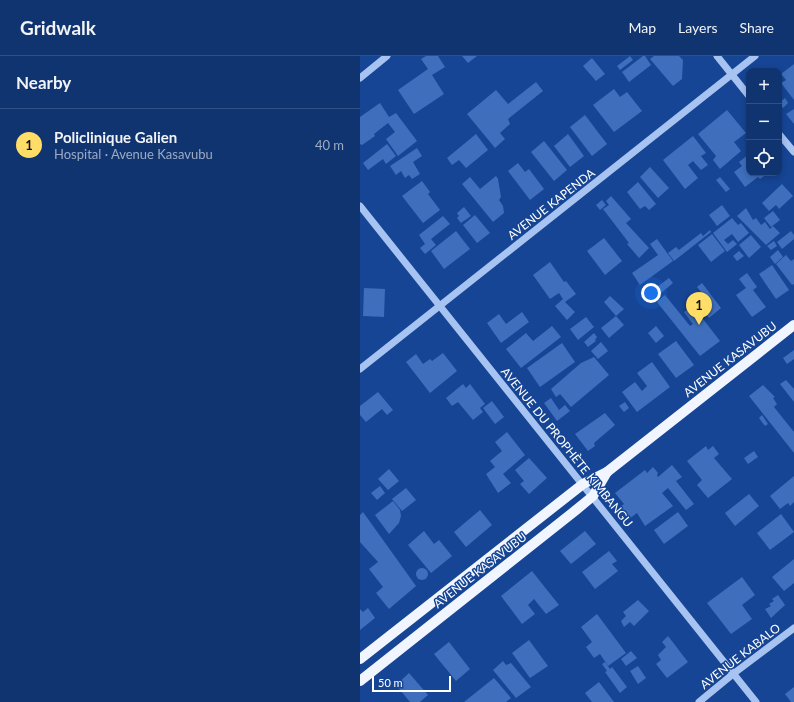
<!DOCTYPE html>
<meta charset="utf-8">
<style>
:root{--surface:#103470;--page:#193c75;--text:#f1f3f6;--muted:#9caac3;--line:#304f83;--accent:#fd6}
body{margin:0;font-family:Lato,sans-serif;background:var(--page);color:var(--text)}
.controls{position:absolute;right:12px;top:12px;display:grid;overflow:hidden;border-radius:8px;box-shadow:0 2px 6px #0003}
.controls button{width:36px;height:36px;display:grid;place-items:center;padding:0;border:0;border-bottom:1px solid var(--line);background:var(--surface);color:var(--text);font:20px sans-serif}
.scale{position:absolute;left:12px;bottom:10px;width:79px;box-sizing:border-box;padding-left:4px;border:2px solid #fff;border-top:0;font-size:11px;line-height:14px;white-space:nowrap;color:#fff;-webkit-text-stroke:3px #164595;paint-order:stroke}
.you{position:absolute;left:291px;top:237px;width:14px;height:14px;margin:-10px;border:3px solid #fff;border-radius:50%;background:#1a73e8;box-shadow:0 0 0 6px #1a73e833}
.badge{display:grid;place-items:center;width:26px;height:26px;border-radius:50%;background:var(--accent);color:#111;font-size:13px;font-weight:700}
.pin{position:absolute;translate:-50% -33px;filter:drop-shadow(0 1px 2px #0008)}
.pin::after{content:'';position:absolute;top:21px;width:14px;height:12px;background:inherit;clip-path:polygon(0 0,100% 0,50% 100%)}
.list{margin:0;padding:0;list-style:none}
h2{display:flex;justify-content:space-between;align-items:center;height:52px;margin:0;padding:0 16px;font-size:17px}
h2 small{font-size:13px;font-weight:400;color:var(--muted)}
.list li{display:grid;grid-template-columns:26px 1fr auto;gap:12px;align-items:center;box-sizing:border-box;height:72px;padding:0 16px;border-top:1px solid var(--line)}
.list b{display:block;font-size:15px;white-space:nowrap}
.list p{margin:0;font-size:13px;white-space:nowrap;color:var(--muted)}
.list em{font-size:13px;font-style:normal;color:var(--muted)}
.icon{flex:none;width:22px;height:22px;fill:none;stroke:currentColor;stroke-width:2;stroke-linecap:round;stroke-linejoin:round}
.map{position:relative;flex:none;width:434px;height:646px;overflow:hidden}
header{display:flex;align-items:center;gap:24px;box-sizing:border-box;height:56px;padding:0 20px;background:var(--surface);border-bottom:1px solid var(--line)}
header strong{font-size:19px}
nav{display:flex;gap:22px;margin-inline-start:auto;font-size:14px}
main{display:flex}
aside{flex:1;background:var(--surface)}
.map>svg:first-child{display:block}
</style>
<header>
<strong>Gridwalk</strong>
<nav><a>Map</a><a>Layers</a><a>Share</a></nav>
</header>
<main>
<aside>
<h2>Nearby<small></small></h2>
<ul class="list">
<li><span class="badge">1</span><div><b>Policlinique Galien</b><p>Hospital · Avenue Kasavubu</p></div><em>40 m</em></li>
</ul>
</aside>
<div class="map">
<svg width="434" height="646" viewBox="0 0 434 646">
<rect width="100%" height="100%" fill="#164595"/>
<g fill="#3e6ebc">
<polygon points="66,0 78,0 85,11 72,19 84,38 54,58 38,34 68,13 61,3"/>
<polygon points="102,0 117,0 108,7"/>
<polygon points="270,0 273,4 260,14 257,10"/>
<polygon points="283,0 285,0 291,9 269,26 262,16"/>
<polygon points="294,0 319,0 323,4 322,23 313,30 290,3"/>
<polygon points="232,2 245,18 236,25 223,10"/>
<polygon points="434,8 434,44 421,27 426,24 421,18"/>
<polygon points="176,26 183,35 148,63 150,68 140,77 145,83 135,92 107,58 136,34 148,48"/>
<polygon points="254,33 260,41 267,36 282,55 254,76 233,49"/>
<polygon points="425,42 428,47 423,52 419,47"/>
<polygon points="20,47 29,61 36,57 57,85 38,100 26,83 35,76 28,67 14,78 15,80 2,89 0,88 0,61"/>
<polygon points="434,53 434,68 426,58"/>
<polygon points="367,54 386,77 374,86 381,95 360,113 353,104 356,100 338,78"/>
<polygon points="225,59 247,88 232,100 210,71"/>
<polygon points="116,78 128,94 106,112 99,104 92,109 87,102"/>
<polygon points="208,78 224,100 210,111 194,90"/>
<polygon points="333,80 346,97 341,100 348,109 341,114 333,105 328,109 338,122 325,133 303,104"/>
<polygon points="184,85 207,114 194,125 171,96"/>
<polygon points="27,88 36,100 26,108 23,103 8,114 3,107"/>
<polygon points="57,92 62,100 53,106 60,118 52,123 49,119 45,122 41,115 36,119 30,110"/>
<polygon points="389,98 389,117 408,117 400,123 398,121 385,131 374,116 382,110 379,106"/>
<polygon points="158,107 165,116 169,113 184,133 170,144 148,115"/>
<polygon points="290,111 309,132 298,142 280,121"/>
<polygon points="136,120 138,123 141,141 139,144 143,150 144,157 133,166 102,128 110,121 120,133"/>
<polygon points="360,121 370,133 366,136 356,124"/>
<polygon points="62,125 70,136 68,138 80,154 63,167 42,140"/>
<polygon points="278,126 296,148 289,154 285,150 280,153 267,136"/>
<polygon points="422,128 433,140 419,153 416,149 409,155 402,147"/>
<polygon points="251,140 271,163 266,167 289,192 279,202 267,188 269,187 243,153 249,149 246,145"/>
<polygon points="242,144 246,149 240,154 236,149"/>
<polygon points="362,149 370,160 357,170 349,159"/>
<polygon points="104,151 111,160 101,167 97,162 99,160 97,157"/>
<polygon points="386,152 393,164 396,162 401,169 405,166 410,173 413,170 420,177 406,189 377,160"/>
<polygon points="413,155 420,164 411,171 404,162"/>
<polygon points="115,159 130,177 117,187 103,169"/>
<polygon points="83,160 90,168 71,183 76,189 65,198 60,192 65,188 59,179"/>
<polygon points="372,162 378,169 381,167 389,177 378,186 372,178 364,184 368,188 373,184 377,188 367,196 353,177"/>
<polygon points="350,174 351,176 314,205 308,197 316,191 319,194 341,177 343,180"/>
<polygon points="96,175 110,193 84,213 71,195"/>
<polygon points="431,175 434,179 434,183 422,193 417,186"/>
<polygon points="352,178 365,195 351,206 338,189"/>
<polygon points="391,179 401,191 389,202 379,189"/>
<polygon points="244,182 262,205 245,219 227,195"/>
<polygon points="297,183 313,205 280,229 272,217 298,199 290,188"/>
<polygon points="414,185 417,190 411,194 407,190"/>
<polygon points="418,194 423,201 415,208 410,201"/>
<polygon points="379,195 384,200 377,205 373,200"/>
<polygon points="426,199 431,205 434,203 434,228 432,229 416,208"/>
<polygon points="190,206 204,226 206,225 216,238 205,246 215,256 207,264 195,250 203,243 199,237 190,243 173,219"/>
<polygon points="412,209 429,234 416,243 399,218"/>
<polygon points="387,217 397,231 393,234 406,251 392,261 376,239 386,232 379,223"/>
<polygon points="309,222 313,227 294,243 289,237"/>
<polygon points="342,227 361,252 349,262 333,241 341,236 337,231"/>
<polygon points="4,232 25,233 24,261 3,260"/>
<polygon points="305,239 330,270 333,268 324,256 333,250 360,285 340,300 297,246"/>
<polygon points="250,240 264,253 256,260 264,269 249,282 241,272 256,260 244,246"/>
<polygon points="162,256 169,266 141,287 127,267 139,258 146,268"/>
<polygon points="226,261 234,271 218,284 210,273"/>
<polygon points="192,270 201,281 161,312 146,293 166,277 173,285"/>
<polygon points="296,270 304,280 296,287 288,277"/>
<polygon points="234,277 237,281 235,284 236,285 228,291 224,286"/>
<polygon points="316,285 334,309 316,322 298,298"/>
<polygon points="241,286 248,295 238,303 231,295"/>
<polygon points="202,287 215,306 180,331 167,312"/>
<polygon points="434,294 434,303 427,308 423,302"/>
<polygon points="83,297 97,315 70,337 46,306 56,298 63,308 70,303 72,305"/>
<polygon points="234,301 249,319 211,351 200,338 196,341 191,333 221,307"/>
<polygon points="292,306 310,331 277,356 262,336 275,326 282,335 287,330 277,317"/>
<polygon points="426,324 434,333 434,346 420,328"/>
<polygon points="103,328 106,332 110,328 125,348 120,352 123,356 113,364 98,346 92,350 86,342"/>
<polygon points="403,329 415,341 413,342 417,348 414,351 434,376 434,397 389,340"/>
<polygon points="18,336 33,354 27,359 22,353 6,366 0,359 0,350"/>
<polygon points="191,342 199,354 205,349 210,355 197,365 184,347"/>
<polygon points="132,345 144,361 135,368 123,352"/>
<polygon points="265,346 269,352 264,356 259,350"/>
<polygon points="245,357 255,369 234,387 235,390 228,395 215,378"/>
<polygon points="402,359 408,368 405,370 399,362"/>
<polygon points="147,376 165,399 143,418 151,427 138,437 126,418 135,411 130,405 142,395 135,386"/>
<polygon points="346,390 348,394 353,390 359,398 354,402 372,423 348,442 337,429 342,424 327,405"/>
<polygon points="394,395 398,401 388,408 384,402"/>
<polygon points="169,402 187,422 169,438 160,428 164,425 155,414"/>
<polygon points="312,409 322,421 316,425 334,448 326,454 308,432 302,437 313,450 285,470 277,457 269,463 260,451 264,448 255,437 285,414 287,417 293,411 298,417 297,419 298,421"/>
<polygon points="29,413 39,425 28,434 18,423"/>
<polygon points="434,420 434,446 430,450 428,447 420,453 410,440"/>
<polygon points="20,430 25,437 17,444 11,437"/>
<polygon points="46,432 56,444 42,455 32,443"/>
<polygon points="389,438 399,450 375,470 365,457"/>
<polygon points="33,445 40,454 41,460 39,467 29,478 15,459"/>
<polygon points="120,454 132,469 106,491 94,476"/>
<polygon points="3,456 56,530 29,553 16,537 23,531 9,513 18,506 0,486 0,459"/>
<polygon points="318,456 328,470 304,488 294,474"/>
<polygon points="421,458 434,476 410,494 397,477"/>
<polygon points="64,475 74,488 79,484 92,500 71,517 48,489"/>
<polygon points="225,475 236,488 211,508 200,495"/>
<polygon points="249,495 257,505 252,508 258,515 235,533 222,516"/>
<polygon points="434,503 434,527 424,535 412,521"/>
<circle cx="62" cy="518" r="6"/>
<polygon points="172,515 199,549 186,558 174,543 168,549 175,558 162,568 141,540"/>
<polygon points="382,521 395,539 382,549 392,563 371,578 347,547"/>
<polygon points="418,539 425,549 411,562 405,553 411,550 409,548 414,545 412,543"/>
<polygon points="278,544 289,555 274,570 270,566 264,571 261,565 266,560 263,556"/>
<polygon points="8,552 15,562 0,574 0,553 3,556"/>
<polygon points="237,558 266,597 248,610 240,598 234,602 226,591 232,586 221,571"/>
<polygon points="308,580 328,606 307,622 296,608 301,604 298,599 306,591 302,586"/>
<polygon points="169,584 188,610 170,622 152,597"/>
<polygon points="89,586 110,613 96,625 74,598"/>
<polygon points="271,595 277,602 266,610 261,603"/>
<polygon points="143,605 146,609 151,607 171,631 156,642 133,614"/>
<polygon points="245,606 250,613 252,611 267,631 260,637 245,616 247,615 242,608"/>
<polygon points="278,610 286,622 278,628 270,615"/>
<polygon points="49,617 68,639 60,646 50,646 36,629"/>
<polygon points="134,622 151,642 146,646 104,646"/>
<polygon points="239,626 254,646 232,646 225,637"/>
<polygon points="434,631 434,646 431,646 425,638"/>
</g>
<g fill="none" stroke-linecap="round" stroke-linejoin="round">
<g stroke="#a6c3f1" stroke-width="7">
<polyline points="357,0 389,40"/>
<polyline points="0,22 27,0"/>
<polyline points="419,78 434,96"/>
<polyline points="0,150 396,646"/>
<polyline points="0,313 395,0"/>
<polyline points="339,646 373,618 434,572"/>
</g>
<g stroke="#f0f5ff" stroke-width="10">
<polyline points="0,603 223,428 247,416 434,269"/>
<polyline points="0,625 216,454 233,440 247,416"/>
</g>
</g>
<g text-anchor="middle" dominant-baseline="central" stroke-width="3" stroke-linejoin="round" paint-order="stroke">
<g font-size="12" fill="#fff" stroke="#164595">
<text transform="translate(191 148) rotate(-38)">AVENUE KAPENDA</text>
<text transform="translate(370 303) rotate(-38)">AVENUE KASAVUBU</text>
<text transform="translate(207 391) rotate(51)">AVENUE DU PROPHÈTE KIMBANGU</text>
<text transform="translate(120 514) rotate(-38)">AVENUE KASAVUBU</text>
<text transform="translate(380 600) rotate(-38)">AVENUE KABALO</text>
</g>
</g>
</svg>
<div class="controls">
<button>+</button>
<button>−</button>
<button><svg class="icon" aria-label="locate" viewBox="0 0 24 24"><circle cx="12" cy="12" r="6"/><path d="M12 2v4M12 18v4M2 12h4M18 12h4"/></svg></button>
</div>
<div class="scale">50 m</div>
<div class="you"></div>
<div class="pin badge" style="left:339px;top:269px">1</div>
</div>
</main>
